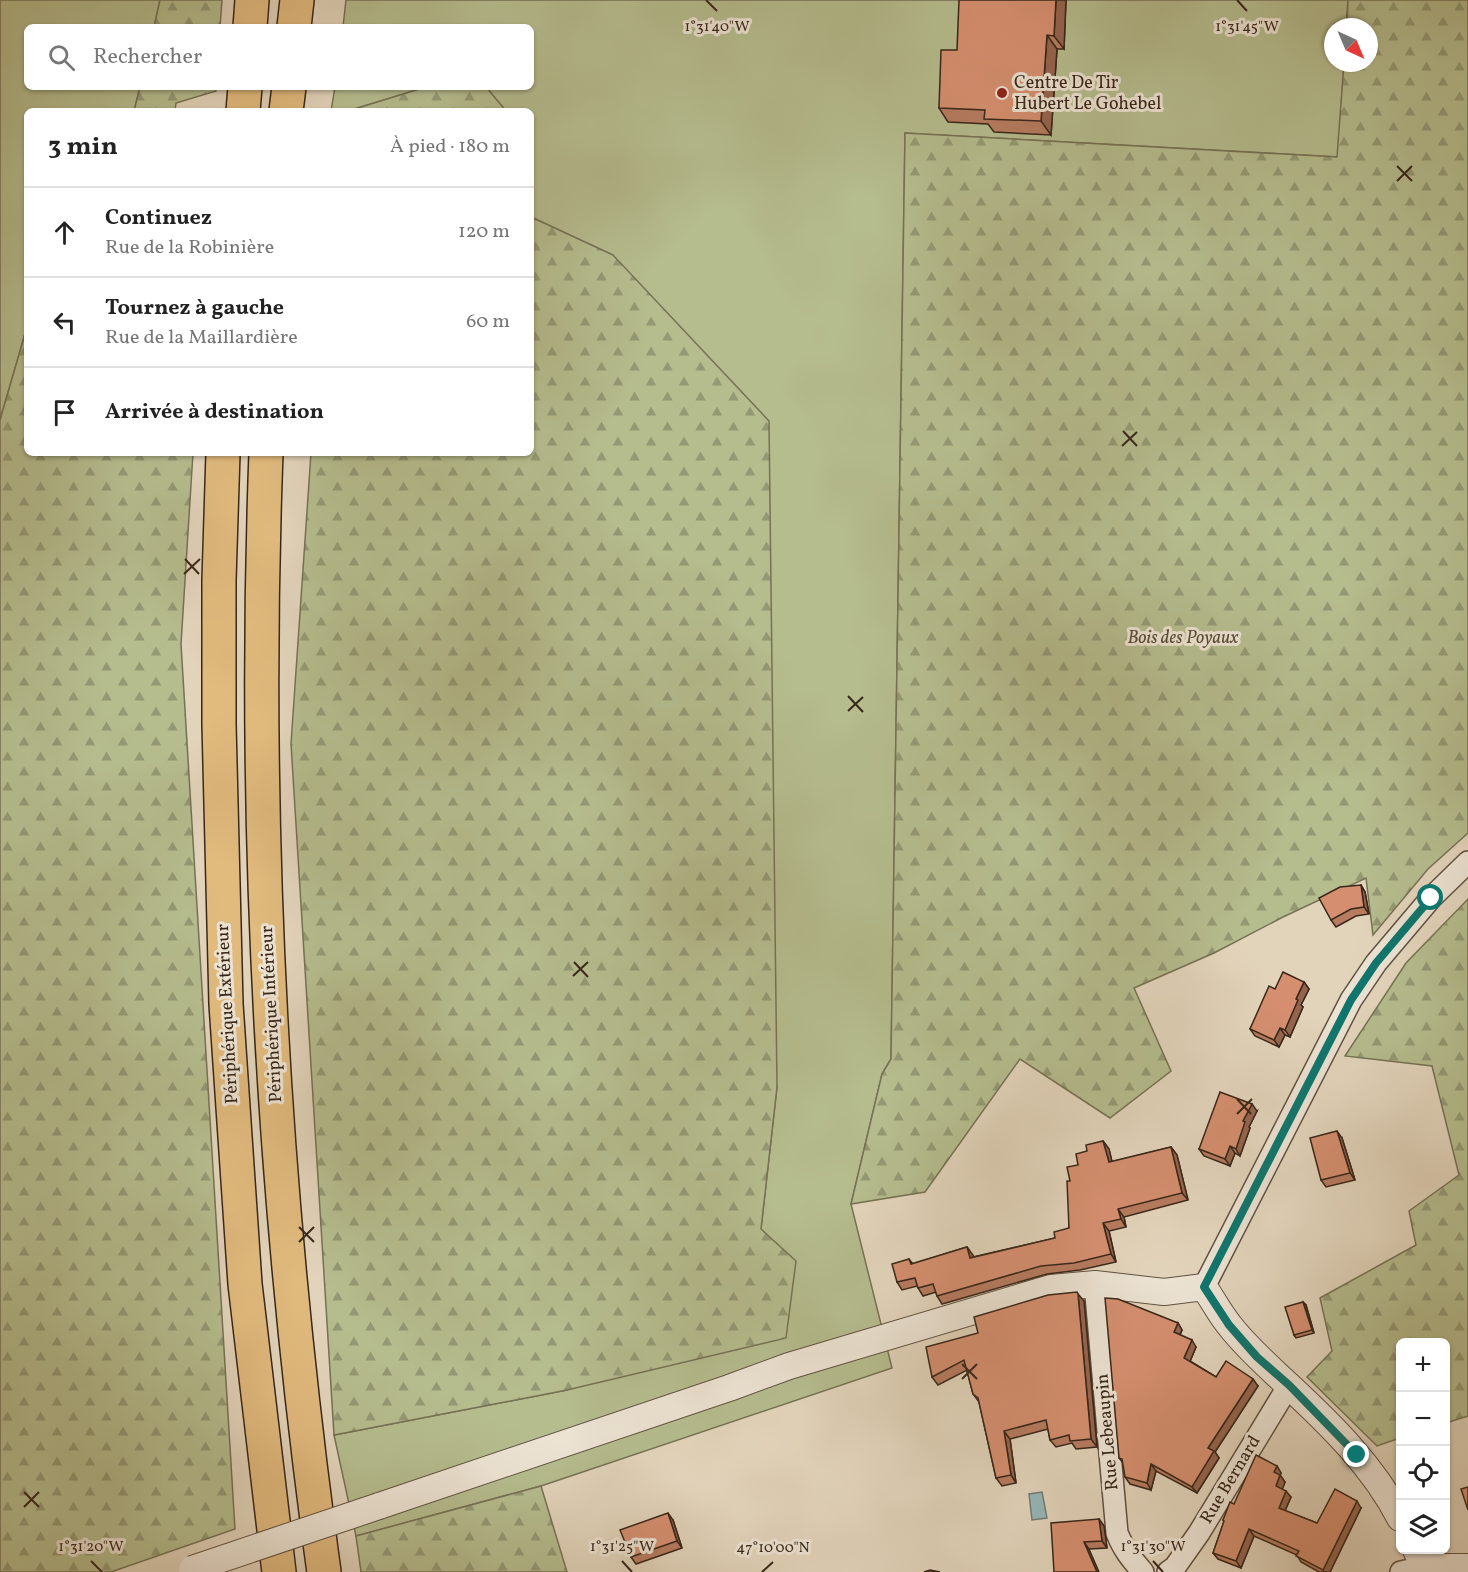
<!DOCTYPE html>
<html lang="fr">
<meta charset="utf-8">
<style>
:root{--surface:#fff;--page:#f2f2f2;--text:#222;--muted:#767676;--line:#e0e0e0}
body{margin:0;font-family:Vollkorn,serif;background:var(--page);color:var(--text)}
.controls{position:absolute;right:18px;bottom:18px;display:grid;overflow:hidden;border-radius:9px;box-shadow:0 2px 4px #0004}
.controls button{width:54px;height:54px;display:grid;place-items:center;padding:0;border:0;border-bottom:2px solid var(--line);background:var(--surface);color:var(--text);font:30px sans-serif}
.compass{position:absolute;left:1324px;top:18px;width:54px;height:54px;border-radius:50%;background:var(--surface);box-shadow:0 2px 4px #0004;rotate:136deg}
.stop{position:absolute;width:18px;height:18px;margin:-14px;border:4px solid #0f766e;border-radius:50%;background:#fff}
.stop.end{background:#0f766e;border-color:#fff;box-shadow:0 2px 6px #0008}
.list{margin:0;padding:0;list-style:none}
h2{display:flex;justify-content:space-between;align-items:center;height:78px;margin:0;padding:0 24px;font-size:26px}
h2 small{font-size:20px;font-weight:400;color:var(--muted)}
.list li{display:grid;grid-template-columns:39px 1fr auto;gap:18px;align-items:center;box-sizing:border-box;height:90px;padding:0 24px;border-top:2px solid var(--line)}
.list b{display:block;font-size:22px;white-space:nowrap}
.list p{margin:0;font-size:20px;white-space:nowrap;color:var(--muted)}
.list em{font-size:20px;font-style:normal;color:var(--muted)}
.icon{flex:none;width:33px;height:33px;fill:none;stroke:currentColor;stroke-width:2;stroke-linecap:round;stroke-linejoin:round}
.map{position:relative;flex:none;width:1468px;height:1572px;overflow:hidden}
.search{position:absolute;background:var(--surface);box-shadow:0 2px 4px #0004;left:24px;top:24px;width:510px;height:66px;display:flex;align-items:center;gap:15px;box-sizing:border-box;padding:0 21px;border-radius:9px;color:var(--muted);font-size:22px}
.panel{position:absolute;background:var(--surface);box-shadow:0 2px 4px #0004;left:24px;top:108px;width:510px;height:348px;border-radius:9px}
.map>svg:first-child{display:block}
</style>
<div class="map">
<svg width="1468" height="1572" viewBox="0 0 1468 1572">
<defs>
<pattern id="forest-firs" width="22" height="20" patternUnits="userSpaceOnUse" patternTransform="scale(1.5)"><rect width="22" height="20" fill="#b5bc8e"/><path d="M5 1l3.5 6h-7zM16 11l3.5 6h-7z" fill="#949973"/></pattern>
</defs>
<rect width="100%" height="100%" fill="#e2d4bb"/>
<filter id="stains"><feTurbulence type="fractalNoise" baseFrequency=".00333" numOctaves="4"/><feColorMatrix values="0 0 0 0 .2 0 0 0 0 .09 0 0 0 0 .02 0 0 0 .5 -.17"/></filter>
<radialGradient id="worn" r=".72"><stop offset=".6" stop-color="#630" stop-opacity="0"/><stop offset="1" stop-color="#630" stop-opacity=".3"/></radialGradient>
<g fill="#b5bc8e" stroke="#767254" stroke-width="1.5">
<polygon points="0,0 160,0 154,27 27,27 27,87 140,87 134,111 27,111 27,327 0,420"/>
<polygon points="346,0 1348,0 1346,27 1333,27 1333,63 1344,63 1338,157 905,133 891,1059 882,1074 851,1204 892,1368 541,1486 356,1536 334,1435 567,1390 761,1229 777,1087 613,255 531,217 531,111 506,111 486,87 531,87 531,27 343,27"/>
<polygon points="335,87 426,87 348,111 331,111"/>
</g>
<g fill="url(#forest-firs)" stroke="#767254" stroke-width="1.5">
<polygon points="160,0 222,0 220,27 154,27"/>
<polygon points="1348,0 1468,0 1468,833 1428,869 1373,935 1366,878 1283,917 1214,953 1134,988 1171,1071 1110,1118 1020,1059 925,1192 851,1204 882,1074 891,1059 905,133 1337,157 1344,63 1369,63 1369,27 1347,27"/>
<polygon points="140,87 216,87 216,91 176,103 175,111 134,111"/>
<polygon points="426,87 486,87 506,111 348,111"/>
<polygon points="531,217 613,255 769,421 777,1087 761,1229 796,1261 786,1338 567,1390 334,1435 291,744 311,453 531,453"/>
<polygon points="27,327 27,453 193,453 181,644 235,1529 111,1572 0,1572 0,420"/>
<polygon points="1468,899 1468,1416 1446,1423 1446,1342 1400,1342 1400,1438 1377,1446 1307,1377 1332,1351 1320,1298 1416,1245 1409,1211 1459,1175 1432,1066 1345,1056 1406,963"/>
<polygon points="541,1486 567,1572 361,1572 356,1536"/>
</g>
<polygon fill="#97b7b8" stroke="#717d78" stroke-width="1.5" points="1042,1492 1047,1518 1032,1520 1029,1494"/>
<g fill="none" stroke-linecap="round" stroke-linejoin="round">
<defs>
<g id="minor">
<path d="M1095 1284 1117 1533C1123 1549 1132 1560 1143 1572"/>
<polyline points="1204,1287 1351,1000 1376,963 1431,898 1468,862"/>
<polyline points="1168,1572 1175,1567 1199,1533 1289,1385"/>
<polyline points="1401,1572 1424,1567 1424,1572"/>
</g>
<g id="tertiary">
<path d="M379 1506 729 1388 789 1366 1051 1288 1095 1284 1164 1292 1204 1287C1213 1300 1220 1314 1230 1326 1247 1348 1268 1366 1288 1385 1331 1425 1373 1466 1400 1518"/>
<polyline points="1416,1550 1424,1567 1468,1567"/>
</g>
<g id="trunk">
<polyline points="250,27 252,0"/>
<polyline points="294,27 297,0"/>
<polyline points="243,111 245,87"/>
<polyline points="286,111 289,87"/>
<polyline points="223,453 219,580 219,724 226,1004 245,1284 279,1572"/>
<path d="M266 453C252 826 273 1202 324 1572"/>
</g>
</defs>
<use href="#minor" stroke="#625242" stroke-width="24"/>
<use href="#tertiary" stroke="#625242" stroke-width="28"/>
<use href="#trunk" stroke="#382719" stroke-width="36"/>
<use href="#minor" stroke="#ece3d3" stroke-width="21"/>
<use href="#tertiary" stroke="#ece3d3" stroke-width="26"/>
<use href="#trunk" stroke="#e1ba7e" stroke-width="33"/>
<defs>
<polyline id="tertiary-bridge" points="192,1569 379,1506"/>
</defs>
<use href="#tertiary-bridge" stroke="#625242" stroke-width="28" stroke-linecap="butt"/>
<use href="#tertiary-bridge" stroke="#ece3d3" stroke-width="26"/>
</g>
<g fill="#b77b60" stroke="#382719" stroke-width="1.5">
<polygon points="1066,0 1064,49 1057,49 1051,135 994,132 988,124 948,122 939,108 957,50"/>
<polygon points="1361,885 1365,892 1369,914 1356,916 1336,927 1331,920"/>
<polygon points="1304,982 1309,989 1301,1005 1303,1007 1290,1037 1285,1035 1279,1047 1255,1036 1250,1029 1275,989"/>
<polygon points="1257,1111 1249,1127 1250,1128 1240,1156 1235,1153 1230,1166 1204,1156 1199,1149"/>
<polygon points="1342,1138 1355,1180 1326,1187 1321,1180"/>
<polygon points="1103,1141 1109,1149 1112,1162 1171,1147 1177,1155 1188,1200 1124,1217 1126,1227 1109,1231 1116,1262 1080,1270 1047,1274 942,1304 937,1296 936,1292 923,1296 917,1286 902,1290 897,1282 909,1259 913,1264 967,1247 973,1257 1055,1238 1069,1228 1070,1181 1078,1165 1087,1151"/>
<polygon points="1084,1301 1097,1447 1076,1449 1072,1443 1056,1447 1050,1440 1048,1429 1010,1439 1016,1483 1002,1486 996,1478 979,1402 973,1394 967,1370 938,1385 932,1377 978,1333"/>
<polygon points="1303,1302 1306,1305 1314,1333 1296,1338 1294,1335"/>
<polygon points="1178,1323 1182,1330 1180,1335 1196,1347 1190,1361 1216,1377 1258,1386 1215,1452 1219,1458 1197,1493 1156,1471 1151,1490 1130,1484 1125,1477 1123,1463 1119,1458"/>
<polygon points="1277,1466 1281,1473 1280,1475 1285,1482 1282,1489 1291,1497 1285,1511 1317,1523 1361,1508 1330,1572 1319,1572 1301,1562 1297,1555 1254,1536 1241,1568 1218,1559 1213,1553 1224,1522 1223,1520 1234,1504"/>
<polygon points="1099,1519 1104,1526 1107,1548 1089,1549 1054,1572"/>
<polygon points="673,1520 682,1548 636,1564 631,1557"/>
</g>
<g fill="#95644e" stroke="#382719" stroke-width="1.5">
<polygon points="1056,0 1066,0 1064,49 1054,36"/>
<polygon points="1047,35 1057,49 1051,135 1041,121"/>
<polygon points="1361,885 1365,892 1369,914 1364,907"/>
<polygon points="1304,982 1309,989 1301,1005 1303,1007 1290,1037 1285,1030 1296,999"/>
<polygon points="1280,1028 1285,1035 1279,1047 1274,1040"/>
<polygon points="1252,1104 1257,1111 1249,1127 1250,1128 1240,1156 1236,1149 1243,1121"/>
<polygon points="1337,1131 1342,1138 1355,1180 1350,1173"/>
<polygon points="1103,1141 1109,1149 1114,1170 1109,1162"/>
<polygon points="1230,1146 1235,1153 1230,1166 1225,1159"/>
<polygon points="1171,1147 1177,1155 1188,1200 1182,1193"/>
<polygon points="1118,1209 1124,1217 1126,1227 1121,1219"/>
<polygon points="1103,1223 1109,1231 1116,1262 1111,1254"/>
<polygon points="967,1247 973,1255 976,1266 970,1258"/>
<polygon points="1078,1294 1084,1301 1097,1447 1091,1439"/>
<polygon points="1303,1302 1306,1305 1314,1333 1312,1330"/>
<polygon points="1178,1323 1182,1330 1178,1339 1174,1332"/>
<polygon points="1192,1340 1196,1347 1189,1364 1184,1358"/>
<polygon points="1253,1379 1258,1386 1215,1452 1219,1458 1197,1493 1192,1487 1208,1448"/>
<polygon points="1004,1431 1010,1439 1016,1483 1011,1475"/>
<polygon points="1151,1464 1156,1471 1151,1490 1147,1483"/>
<polygon points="1277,1466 1281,1473 1279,1478 1274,1472"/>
<polygon points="1280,1475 1285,1482 1281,1493 1276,1486"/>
<polygon points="1286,1491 1291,1497 1283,1515 1279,1508"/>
<polygon points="1357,1501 1361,1508 1330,1572 1324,1572 1323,1570"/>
<polygon points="668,1513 673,1520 682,1548 677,1541"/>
<polygon points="1099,1519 1104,1526 1107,1548 1102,1541"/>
<polygon points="1249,1529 1254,1536 1241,1568 1236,1561"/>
<polygon points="1084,1542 1089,1549 1099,1572 1097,1572"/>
</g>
<g fill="#d58f70" stroke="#382719" stroke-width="1.5">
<polygon points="959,0 1056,0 1054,36 1047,35 1041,121 984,119 985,110 939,108 941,50 957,50"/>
<polygon points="1361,885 1364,907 1351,909 1331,920 1319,898 1340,887"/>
<polygon points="1283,972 1304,982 1296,999 1298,1000 1285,1030 1280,1028 1274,1040 1250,1029 1269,986 1275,989"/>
<polygon points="1220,1092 1252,1104 1243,1121 1245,1122 1236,1149 1230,1146 1225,1159 1199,1149"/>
<polygon points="1337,1131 1350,1173 1321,1180 1310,1138"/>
<polygon points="1103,1141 1109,1162 1171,1147 1182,1193 1118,1209 1121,1219 1103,1223 1111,1254 1074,1263 1041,1266 937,1296 933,1284 918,1288 915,1278 897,1282 892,1264 909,1259 911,1264 967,1247 970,1258 1055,1238 1054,1232 1069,1228 1067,1181 1070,1181 1067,1167 1078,1165 1076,1154 1087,1151 1086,1145"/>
<polygon points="1077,1292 1078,1294 1091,1439 1070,1441 1069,1435 1050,1440 1046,1420 1004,1431 1011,1475 996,1478 978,1398 973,1394 964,1360 932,1377 926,1347 978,1333 974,1317 1048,1295"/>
<polygon points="1105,1298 1118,1299 1178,1323 1174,1332 1192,1340 1184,1358 1216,1377 1226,1361 1253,1379 1208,1448 1214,1451 1192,1487 1151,1464 1147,1483 1125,1477 1122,1459 1119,1458"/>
<polygon points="1303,1302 1312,1330 1294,1335 1285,1307"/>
<polygon points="1256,1455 1277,1466 1274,1472 1280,1475 1276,1486 1286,1491 1279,1508 1317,1523 1335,1489 1357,1501 1323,1570 1296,1556 1299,1551 1249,1529 1236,1561 1213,1553 1224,1521 1223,1520 1230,1502 1234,1504"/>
<polygon points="1468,1487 1468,1510 1461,1489"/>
<polygon points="668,1513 677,1541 631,1557 620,1530"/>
<polygon points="1099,1519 1102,1541 1084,1542 1097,1572 1054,1572 1051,1523"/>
<polygon points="930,1570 940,1572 924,1572"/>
</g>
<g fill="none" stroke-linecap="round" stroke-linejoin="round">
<polyline stroke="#0f766e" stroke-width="8" points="1357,1455 1289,1385 1257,1357 1229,1325 1204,1287 1351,1000 1376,963 1431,898"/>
</g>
<path fill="none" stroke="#382719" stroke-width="2" d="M706 0 717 11M1237 0 1247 11M1397 166 1412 181M1397 181 1412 166M1123 431 1137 446M1122 446 1137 432M185 559 199 574M184 574 200 559M848 696 863 712M848 711 863 697M574 962 588 977M573 976 588 962M1237 1099 1251 1114M1237 1114 1252 1099M299 1227 314 1242M299 1242 314 1227M962 1364 977 1379M962 1379 977 1364M24 1492 39 1507M24 1507 39 1492M91 1561 102 1572M622 1561 632 1572M1153 1561 1163 1572M762 1572 773 1562"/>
<circle fill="#8f2418" stroke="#ece3d3" stroke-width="2" cx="1002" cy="93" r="6"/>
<g text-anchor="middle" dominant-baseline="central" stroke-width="6" stroke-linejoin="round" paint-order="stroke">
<g font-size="18" fill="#382719" stroke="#ece3d3" text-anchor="start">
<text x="1014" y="83">Centre De Tir<tspan x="1014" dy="21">Hubert Le Gohebel</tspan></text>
</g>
<g font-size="18" font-style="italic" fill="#574c36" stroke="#ece3d3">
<text x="1183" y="638">Bois des Poyaux</text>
</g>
<g font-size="18" fill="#382719" stroke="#ece3d3">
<text transform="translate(228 1014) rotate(-93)">Périphérique Extérieur</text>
<text transform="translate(272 1014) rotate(-93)">Périphérique Intérieur</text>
<text transform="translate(1108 1432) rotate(-95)">Rue Lebeaupin</text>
<text transform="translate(1231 1480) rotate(-59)">Rue Bernard</text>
</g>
</g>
<g font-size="15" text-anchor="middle" fill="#382719" stroke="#ece3d3" stroke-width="6" stroke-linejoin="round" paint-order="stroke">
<text x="717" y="31">1°31'40"W</text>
<text x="1247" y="31">1°31'45"W</text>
<text x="91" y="1551">1°31'20"W</text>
<text x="622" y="1551">1°31'25"W</text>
<text x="1153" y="1551">1°31'30"W</text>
<text x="773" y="1552">47°10'00"N</text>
</g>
<rect width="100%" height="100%" filter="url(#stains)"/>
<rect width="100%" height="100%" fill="url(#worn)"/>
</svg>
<div class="controls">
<button>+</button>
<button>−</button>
<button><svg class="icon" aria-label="locate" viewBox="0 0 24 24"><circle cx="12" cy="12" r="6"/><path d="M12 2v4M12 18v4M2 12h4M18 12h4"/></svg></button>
<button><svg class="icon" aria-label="layers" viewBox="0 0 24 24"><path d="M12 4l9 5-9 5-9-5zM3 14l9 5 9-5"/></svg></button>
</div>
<svg class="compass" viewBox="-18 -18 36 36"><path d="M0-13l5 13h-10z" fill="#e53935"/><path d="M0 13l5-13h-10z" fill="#767676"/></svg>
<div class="stop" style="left:1431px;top:898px"></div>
<div class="stop end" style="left:1357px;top:1455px"></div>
<div class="search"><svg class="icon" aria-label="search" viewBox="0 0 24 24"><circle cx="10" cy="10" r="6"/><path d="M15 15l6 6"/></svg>Rechercher</div>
<section class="panel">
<h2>3 min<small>À pied · 180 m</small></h2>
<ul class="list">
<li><svg class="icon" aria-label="ahead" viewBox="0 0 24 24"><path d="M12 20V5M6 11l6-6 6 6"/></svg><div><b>Continuez</b><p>Rue de la Robinière</p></div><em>120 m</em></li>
<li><svg class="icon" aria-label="left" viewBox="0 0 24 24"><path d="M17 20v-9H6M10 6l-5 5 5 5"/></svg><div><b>Tournez à gauche</b><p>Rue de la Maillardière</p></div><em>60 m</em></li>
<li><svg class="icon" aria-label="arrive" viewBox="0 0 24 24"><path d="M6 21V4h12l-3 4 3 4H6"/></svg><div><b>Arrivée à destination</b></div></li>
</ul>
</section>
</div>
